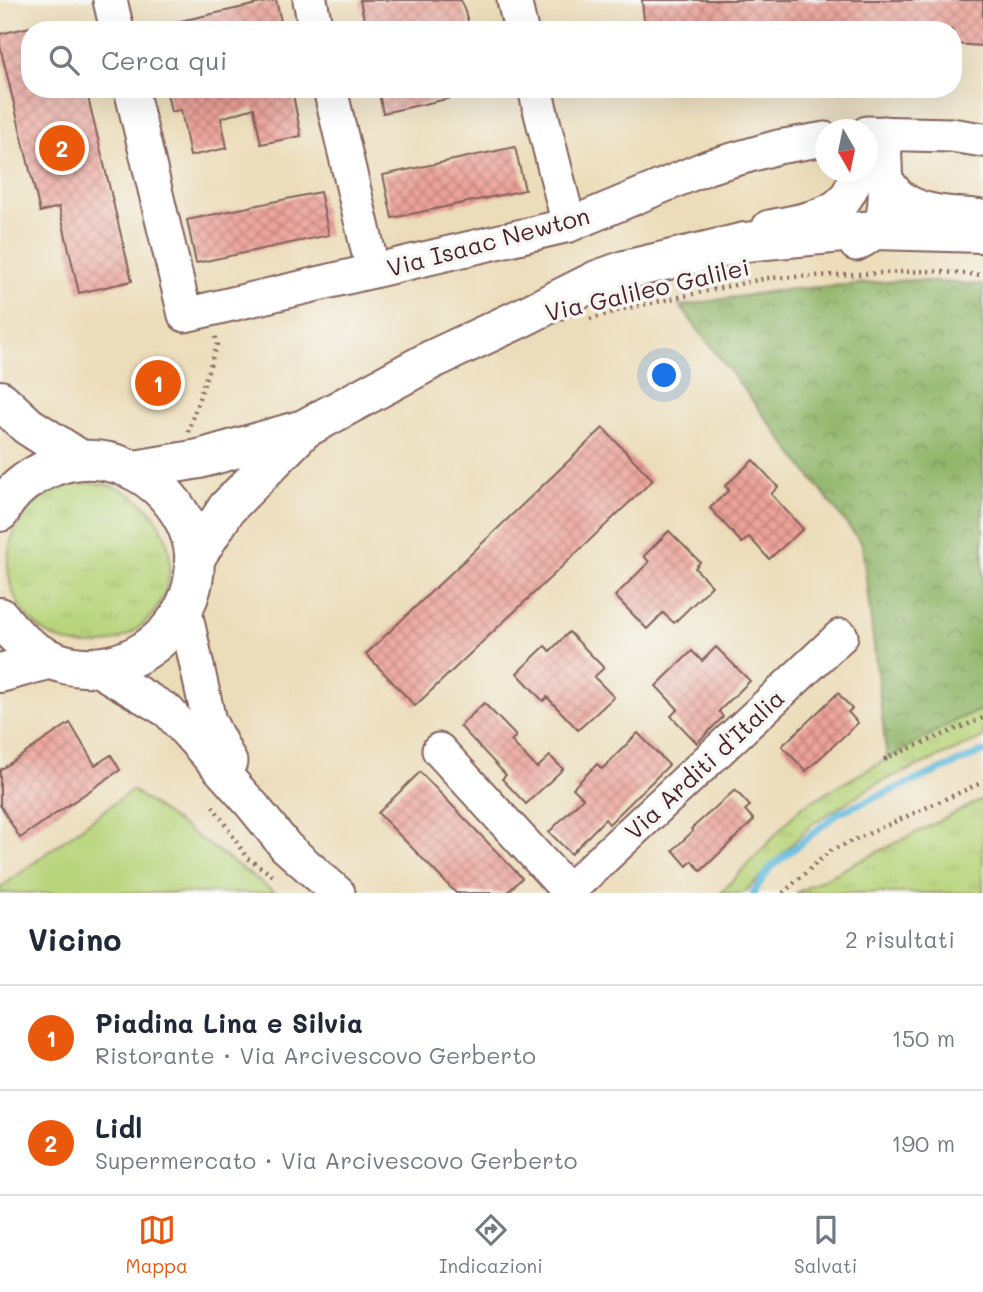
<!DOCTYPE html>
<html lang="it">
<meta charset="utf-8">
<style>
:root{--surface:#fff;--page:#f2f2f3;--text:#1f2937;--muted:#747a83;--line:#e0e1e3;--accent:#ea580c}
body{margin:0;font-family:Mali,sans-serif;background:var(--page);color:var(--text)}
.compass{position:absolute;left:815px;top:119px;width:63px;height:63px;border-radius:50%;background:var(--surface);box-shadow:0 7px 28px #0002;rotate:171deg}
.you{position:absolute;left:665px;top:376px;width:24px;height:24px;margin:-18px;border:5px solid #fff;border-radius:50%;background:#1a73e8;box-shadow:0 0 0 10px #1a73e833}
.badge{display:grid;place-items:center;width:46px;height:46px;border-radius:50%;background:var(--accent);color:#fff;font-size:23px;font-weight:700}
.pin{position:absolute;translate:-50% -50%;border:4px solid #fff;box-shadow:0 2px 7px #0006}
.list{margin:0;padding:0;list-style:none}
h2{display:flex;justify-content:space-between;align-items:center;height:91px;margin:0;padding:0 28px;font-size:30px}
h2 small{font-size:23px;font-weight:400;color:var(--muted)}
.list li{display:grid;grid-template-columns:46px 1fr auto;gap:21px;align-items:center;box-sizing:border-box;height:105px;padding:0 28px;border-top:2px solid var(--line)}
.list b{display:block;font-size:26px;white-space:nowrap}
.list p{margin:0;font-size:23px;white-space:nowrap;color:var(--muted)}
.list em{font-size:23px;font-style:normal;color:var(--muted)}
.icon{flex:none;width:38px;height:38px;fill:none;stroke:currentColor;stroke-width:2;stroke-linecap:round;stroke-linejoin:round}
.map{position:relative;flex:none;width:983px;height:893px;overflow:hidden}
.search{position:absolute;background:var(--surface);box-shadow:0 7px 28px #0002;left:21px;right:21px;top:21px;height:77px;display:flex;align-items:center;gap:18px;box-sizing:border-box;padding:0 24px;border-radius:28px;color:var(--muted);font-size:26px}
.sheet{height:301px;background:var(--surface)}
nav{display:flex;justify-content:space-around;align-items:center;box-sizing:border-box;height:98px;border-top:2px solid var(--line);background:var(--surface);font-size:19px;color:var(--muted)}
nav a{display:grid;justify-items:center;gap:4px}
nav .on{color:var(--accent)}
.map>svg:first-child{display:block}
</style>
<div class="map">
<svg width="983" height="893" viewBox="0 0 983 893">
<defs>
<pattern id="grass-tufts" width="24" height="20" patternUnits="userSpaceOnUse" patternTransform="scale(1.75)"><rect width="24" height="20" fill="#b8d47a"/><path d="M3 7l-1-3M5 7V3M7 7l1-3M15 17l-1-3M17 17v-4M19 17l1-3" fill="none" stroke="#a0b66a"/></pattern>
<pattern id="forest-crowns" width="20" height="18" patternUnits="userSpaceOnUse" patternTransform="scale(1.75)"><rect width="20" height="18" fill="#92b66a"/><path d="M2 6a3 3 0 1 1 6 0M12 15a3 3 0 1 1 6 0" fill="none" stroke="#799357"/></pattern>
<pattern id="building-cross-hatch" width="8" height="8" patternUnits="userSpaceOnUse" patternTransform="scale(1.75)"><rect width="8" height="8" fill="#eca299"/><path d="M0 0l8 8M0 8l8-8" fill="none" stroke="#c1837d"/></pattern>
</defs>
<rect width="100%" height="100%" fill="#f6f6f2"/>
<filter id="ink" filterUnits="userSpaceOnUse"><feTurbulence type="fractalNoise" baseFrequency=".0143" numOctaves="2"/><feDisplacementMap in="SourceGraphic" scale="14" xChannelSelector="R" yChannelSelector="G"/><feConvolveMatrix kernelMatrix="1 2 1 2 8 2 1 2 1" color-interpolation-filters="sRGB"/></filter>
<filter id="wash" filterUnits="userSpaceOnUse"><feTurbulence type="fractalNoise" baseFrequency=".00686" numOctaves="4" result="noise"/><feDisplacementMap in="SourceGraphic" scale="28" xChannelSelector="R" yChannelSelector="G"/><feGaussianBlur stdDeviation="1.57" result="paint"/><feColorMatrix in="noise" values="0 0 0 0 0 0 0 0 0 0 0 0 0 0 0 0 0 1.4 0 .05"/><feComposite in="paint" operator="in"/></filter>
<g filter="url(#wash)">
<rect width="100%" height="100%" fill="#ecddba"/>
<g fill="url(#grass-tufts)" stroke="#817a52" stroke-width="2">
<circle cx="89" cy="564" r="81"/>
<polygon points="983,709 983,738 878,783 812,824 744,893 721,893 801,807 958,719"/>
<polygon points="983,799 983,893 796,893"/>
</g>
<polygon fill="url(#forest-crowns)" stroke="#6e6a4a" stroke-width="2" points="910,280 983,285 983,709 958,719 887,759 862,544 680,306 781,290"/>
<polygon fill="#b8d47a" stroke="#817a52" stroke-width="2" points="132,790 276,893 0,893 0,888"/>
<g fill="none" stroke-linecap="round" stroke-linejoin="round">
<polyline stroke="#5fbadd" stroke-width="7" points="753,893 770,868 838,813 983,752"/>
</g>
<g id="blocks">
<g fill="url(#building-cross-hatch)">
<polygon points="276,0 283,30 177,30 176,22"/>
<polygon points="360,0 461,0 471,30 366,30"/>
<polygon points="642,0 983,0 983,46 953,44 953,30 645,30"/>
<polygon points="30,27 30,89 86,89 132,281 79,293 59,207 40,212 0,46 0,34"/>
<polygon points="166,89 292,89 301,136 261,144 254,108 221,118 227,148 190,156 181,110 171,112"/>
<polygon points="378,89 455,89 456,97 383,113"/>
<polygon points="515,147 525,190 392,218 383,175"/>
<polygon points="320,192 329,235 196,263 187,220"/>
<polygon points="603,428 653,480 415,706 366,654"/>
<polygon points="753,460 778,487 771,494 803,529 769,559 749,537 742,543 710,508 729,490 725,486"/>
<polygon points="669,531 700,562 695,568 712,586 674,623 663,613 647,629 615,596 649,562 644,556"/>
<polygon points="569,632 604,668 594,677 614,697 578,730 547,697 543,701 517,673 545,646 550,651"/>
<polygon points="716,647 750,681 719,711 723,717 697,743 671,716 678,709 656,686 692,651 702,661"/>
<polygon points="838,693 852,709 848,712 858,723 806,771 782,746"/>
<polygon points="484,703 516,736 511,741 537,768 550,756 563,769 526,804 502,779 506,775 460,726"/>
<polygon points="70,723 95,765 111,755 120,770 20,838 0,805 0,770"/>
<polygon points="638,733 669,765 609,824 605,819 571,854 549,832 583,798 573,788 597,764 602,769"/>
<polygon points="420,772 522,878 507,893 456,893 378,813"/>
<polygon points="735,790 750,806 745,810 754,820 701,871 692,861 687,866 673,850 693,831 691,829"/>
</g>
</g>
</g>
<g filter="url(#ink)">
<use href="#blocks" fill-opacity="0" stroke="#83625d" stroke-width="2"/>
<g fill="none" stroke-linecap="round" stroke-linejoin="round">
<defs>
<g id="minor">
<polyline points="110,0 117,30"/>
<polyline points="310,0 316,30"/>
<polyline points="514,0 521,30"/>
<polyline points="131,89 185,315 569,225 708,167 778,147 825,139"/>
<polyline points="330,89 373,271"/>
<polyline points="535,89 569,225"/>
<polyline points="867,133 951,135 983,140"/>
<path d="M884 176C888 182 892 189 897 194 918 215 956 213 983 217"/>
<path d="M769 227C793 222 825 219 843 201 850 194 854 181 859 172"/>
<path d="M856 244C865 240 876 232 881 222 889 204 884 155 884 133"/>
<polyline points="184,607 209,721 230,762"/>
<polyline points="95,668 168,711 252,805 286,847 338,893"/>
<polyline points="439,750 568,891"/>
<polyline points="566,893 841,636"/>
</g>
<g id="major">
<polyline points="0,400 28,426 81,460"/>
<polyline points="135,470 199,459 304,429 431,360 521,318 597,280 625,270 745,242 875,230 983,233"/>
<path d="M0 512C13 483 51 462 82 460 114 458 146 472 167 496 261 603 93 744 0 617"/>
<polyline points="194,560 227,508 303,430"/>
<polyline points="0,673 48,660"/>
</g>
</defs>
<use href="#minor" stroke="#83625d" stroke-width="37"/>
<use href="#major" stroke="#83625d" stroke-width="42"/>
<g stroke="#83625d" stroke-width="4.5" stroke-dasharray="2 5" stroke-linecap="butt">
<polyline points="590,319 624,309 767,278 927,271 983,275"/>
<polyline points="188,432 217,344 215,334"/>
<polyline points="887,759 882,760 983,718"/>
<polyline points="213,806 247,858 275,877"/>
<polyline points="783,893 830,851 983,782"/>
</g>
<use href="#minor" stroke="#fff" stroke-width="33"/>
<use href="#major" stroke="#fff" stroke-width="38"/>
</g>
</g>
<g text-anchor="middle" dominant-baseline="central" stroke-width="7" stroke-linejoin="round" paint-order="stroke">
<g font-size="24" fill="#4a1f2b" stroke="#f6f6f2">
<text transform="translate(488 241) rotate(-15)">Via Isaac Newton</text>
<text transform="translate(647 289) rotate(-13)">Via Galileo Galilei</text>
<text transform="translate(704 764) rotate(-43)">Via Arditi d'Italia</text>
</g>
</g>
</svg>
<svg class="compass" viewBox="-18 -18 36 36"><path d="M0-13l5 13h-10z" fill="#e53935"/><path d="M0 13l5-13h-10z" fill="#747a83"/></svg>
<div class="you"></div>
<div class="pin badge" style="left:158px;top:383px">1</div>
<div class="pin badge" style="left:62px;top:148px">2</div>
<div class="search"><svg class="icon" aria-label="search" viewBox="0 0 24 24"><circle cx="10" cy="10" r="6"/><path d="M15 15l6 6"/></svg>Cerca qui</div>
</div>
<section class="sheet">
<h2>Vicino<small>2 risultati</small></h2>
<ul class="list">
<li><span class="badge">1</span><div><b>Piadina Lina e Silvia</b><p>Ristorante · Via Arcivescovo Gerberto</p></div><em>150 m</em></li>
<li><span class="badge">2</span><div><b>Lidl</b><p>Supermercato · Via Arcivescovo Gerberto</p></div><em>190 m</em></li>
</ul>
</section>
<nav>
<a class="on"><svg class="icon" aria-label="map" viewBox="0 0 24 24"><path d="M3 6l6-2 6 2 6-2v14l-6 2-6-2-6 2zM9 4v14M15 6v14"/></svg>Mappa</a>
<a><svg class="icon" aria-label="directions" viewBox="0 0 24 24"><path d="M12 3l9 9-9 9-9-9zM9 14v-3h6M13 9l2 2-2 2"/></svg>Indicazioni</a>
<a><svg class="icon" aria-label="saved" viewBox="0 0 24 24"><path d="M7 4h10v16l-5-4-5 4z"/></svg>Salvati</a>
</nav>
